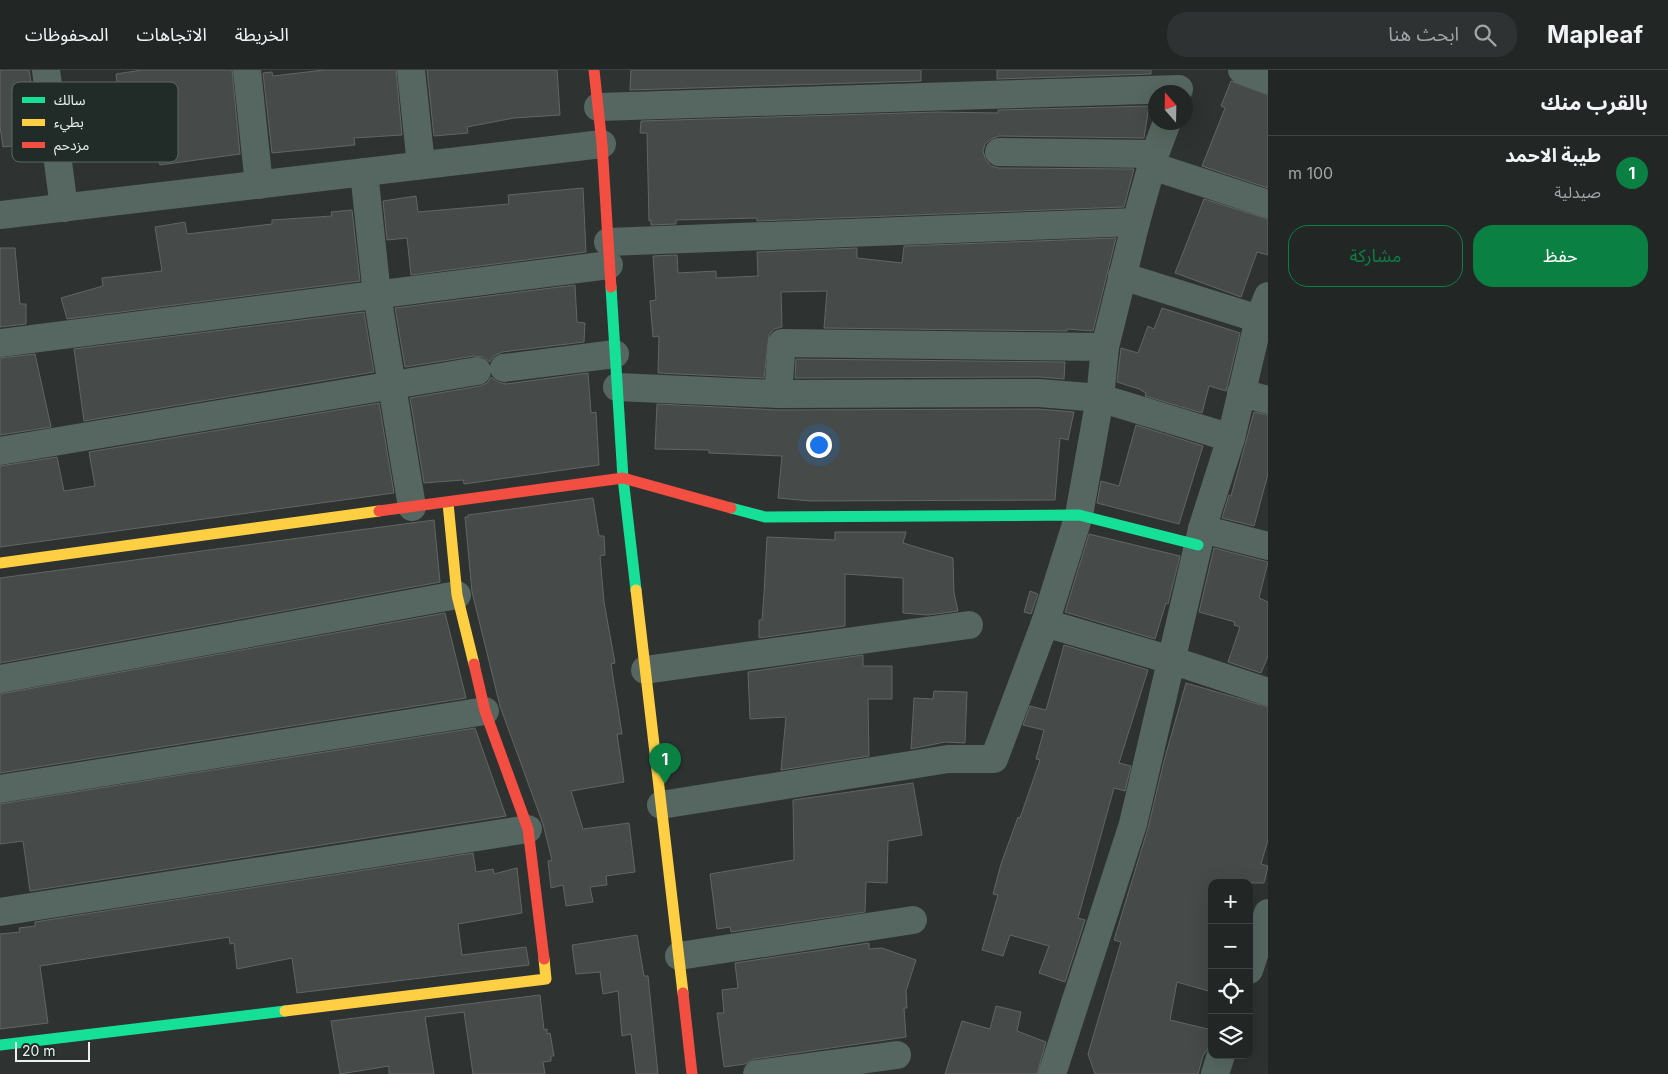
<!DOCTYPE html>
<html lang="ar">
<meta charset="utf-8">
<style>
:root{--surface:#222625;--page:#2e3232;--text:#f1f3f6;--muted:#a2a5a7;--line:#3f4342;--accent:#0b8043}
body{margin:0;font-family:Inter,"Noto Sans Arabic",sans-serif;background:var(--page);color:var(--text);direction:rtl}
.controls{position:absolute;right:15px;bottom:15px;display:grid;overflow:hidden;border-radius:10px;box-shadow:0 5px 20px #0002}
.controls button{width:45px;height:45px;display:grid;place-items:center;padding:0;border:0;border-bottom:1px solid var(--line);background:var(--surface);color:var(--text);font:25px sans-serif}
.compass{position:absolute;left:1148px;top:15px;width:45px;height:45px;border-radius:50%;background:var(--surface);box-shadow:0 5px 20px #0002;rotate:340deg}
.scale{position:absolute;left:15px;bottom:12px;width:75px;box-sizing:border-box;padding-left:5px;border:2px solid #eaf1ee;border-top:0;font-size:14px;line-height:18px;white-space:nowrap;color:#eaf1ee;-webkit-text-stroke:4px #212c28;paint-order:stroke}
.you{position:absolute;left:818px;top:374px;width:18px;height:18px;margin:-12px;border:4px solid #fff;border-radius:50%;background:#1a73e8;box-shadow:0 0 0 8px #1a73e833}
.badge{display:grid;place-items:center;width:32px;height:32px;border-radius:50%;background:var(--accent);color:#fff;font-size:16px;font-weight:700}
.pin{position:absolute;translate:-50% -41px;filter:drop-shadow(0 1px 2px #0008)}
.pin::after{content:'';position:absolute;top:26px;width:18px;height:15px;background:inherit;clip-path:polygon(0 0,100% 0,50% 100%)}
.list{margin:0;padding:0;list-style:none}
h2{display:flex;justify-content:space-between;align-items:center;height:65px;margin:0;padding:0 20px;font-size:21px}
h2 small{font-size:16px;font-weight:400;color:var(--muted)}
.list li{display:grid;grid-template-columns:32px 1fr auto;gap:15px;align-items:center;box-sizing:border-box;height:75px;padding:0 20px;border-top:1px solid var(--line)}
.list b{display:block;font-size:19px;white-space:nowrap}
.list p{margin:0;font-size:16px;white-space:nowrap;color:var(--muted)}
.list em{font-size:16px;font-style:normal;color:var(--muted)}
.actions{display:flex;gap:10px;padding:15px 20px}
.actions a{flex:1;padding:11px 0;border:1px solid var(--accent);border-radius:20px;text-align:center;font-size:18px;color:var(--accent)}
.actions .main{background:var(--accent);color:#fff}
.icon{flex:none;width:28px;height:28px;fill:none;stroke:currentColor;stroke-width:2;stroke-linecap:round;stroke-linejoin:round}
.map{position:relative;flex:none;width:1268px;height:1004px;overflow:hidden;direction:ltr}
header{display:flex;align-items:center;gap:30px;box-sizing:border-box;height:70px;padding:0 25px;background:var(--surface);border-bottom:1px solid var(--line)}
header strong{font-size:24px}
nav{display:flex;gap:28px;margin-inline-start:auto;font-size:18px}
.search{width:350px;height:45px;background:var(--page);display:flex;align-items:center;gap:12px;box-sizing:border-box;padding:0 18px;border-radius:20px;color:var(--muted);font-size:19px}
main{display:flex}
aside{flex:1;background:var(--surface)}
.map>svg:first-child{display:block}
</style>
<header>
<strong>Mapleaf</strong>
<div class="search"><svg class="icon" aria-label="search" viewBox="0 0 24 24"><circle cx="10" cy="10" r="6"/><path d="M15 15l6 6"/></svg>ابحث هنا</div>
<nav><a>الخريطة</a><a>الاتجاهات</a><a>المحفوظات</a></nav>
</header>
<main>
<aside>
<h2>بالقرب منك<small></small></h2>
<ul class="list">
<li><span class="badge">1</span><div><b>طيبة الاحمد</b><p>صيدلية</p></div><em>100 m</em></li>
</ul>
<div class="actions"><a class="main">حفظ</a><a>مشاركة</a></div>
</aside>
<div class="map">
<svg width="1268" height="1004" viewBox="0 0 1268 1004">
<rect width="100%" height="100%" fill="#2e3331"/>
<g fill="#464b49" stroke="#616664">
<polygon points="0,0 29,0 40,73 3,77 0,57"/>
<polygon points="142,0 232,0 240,84 160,95 159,84 126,88 116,4"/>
<polygon points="324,0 396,0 402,65 354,68 355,75 272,83 263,3 272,2 273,6"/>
<polygon points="427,0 557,0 560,45 514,48 467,57 468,63 434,66"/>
<polygon points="631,0 921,0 921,11 630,20"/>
<polygon points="997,0 1151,0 1151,4 997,9"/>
<polygon points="1231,11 1268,25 1268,118 1202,96 1225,38 1221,36"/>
<polygon points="1149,36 1144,68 999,66 991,69 985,74 983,81 986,90 991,96 999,98 1134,99 1124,137 757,151 757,148 676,150 676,154 651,155 651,150 649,151 647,63 640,63 641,51 937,42 998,43 998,40"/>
<polygon points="583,118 586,182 411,205 407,168 387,170 383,131 416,126 418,142 509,134 508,125"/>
<polygon points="1204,129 1268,149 1268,185 1257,182 1241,227 1175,203"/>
<polygon points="352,140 360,211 67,249 61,228 103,216 102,208 162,201 155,157 185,152 187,164 272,154 272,150 332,146 331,142"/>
<polygon points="1116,168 1093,261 1067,259 1067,261 824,258 827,221 781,222 782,257 774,259 769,265 764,308 658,303 659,266 653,267 650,231 656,230 653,186 677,185 678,203 716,201 716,208 758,206 757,182 857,178 857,188 902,193 904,176"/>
<polygon points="0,178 15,178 20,234 26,234 26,254 0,257"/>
<polygon points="575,215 577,252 585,253 584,272 502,282 494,286 490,292 483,287 474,286 405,297 395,238"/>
<polygon points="1162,238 1240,263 1226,321 1209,316 1202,343 1145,326 1146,323 1139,319 1117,312 1121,278 1138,283 1148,256 1154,259"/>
<polygon points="364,242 374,302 84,351 74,279"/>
<polygon points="35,284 51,357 0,365 0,288"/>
<polygon points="796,289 1065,292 1064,309 1039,307 795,308"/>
<polygon points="588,303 591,343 596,342 599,395 464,414 463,410 424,413 410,328 480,316 487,313 491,307 498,312 506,314"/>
<polygon points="379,333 394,423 0,477 0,396 57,387 64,421 95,416 89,382"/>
<polygon points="657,334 778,340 1038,339 1074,342 1068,370 1060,368 1055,430 810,431 778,428 782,386 709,383 709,380 655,379"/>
<polygon points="1254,342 1268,345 1268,404 1254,456 1222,448 1229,425 1231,426"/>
<polygon points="1136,355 1203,376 1179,454 1097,433 1101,411 1119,416"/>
<polygon points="593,428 599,466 604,466 605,485 600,486 604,532 615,593 611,594 622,664 617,664 624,712 571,721 583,759 629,753 635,802 606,806 607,815 590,817 593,832 566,836 563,815 551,818 548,791 552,790 543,754 500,636 472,522 465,447 468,447 468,445"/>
<polygon points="434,450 440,512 0,593 0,508"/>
<polygon points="835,462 906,462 903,473 953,488 954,523 958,541 928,545 903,543 903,508 845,504 845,556 759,568 759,550 762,550 764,524 767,467 835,470"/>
<polygon points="1089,464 1180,486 1168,534 1166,533 1155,569 1065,542"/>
<polygon points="1214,478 1268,492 1259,528 1268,532 1268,586 1261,603 1228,592 1240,557 1234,555 1235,552 1199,542"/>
<polygon points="1030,521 1038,524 1031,544 1024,542"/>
<polygon points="445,543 466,628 0,703 0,624"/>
<polygon points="1064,575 1148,600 1119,693 1131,696 1125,721 1114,718 1078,848 1085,850 1065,912 1039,903 1049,876 1010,865 1003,886 982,880 998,825 993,824 1001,794 1018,747 1020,748 1040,690 1036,689 1044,660 1023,655 1030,636 1046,640"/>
<polygon points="863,585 863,596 892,596 892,629 868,629 869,686 781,700 786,647 750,649 748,602"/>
<polygon points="1186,613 1268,637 1268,770 1261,794 1268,796 1264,813 1212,813 1212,922 1177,912 1170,950 1212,960 1212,973 1203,986 1198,1004 1095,1004 1088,984 1121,872 1114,870 1148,758 1164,691"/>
<polygon points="934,621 967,622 965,673 945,672 911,679 914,628 933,629"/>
<polygon points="475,658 506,746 30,821 23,771 0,774 0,734"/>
<polygon points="913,713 922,765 888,771 887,813 866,812 865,842 731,862 730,857 717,859 710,804 794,790 793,730"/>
<polygon points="473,783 476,802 493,799 494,804 517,798 522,843 458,854 462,885 526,877 529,895 297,923 292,888 237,899 234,873 230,874 229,867 40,896 48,953 0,959 0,864 20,862 19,858 35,856 35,852"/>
<polygon points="637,865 644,906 648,906 658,1004 636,1004 631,964 622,966 618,921 603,924 600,902 576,904 572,875"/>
<polygon points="869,873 869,879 882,878 916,890 906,921 907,938 904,938 906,967 755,989 745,994 724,997 717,943 724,943 722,920 738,918 735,893"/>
<polygon points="540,925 544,960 547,959 547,964 550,963 554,986 551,986 551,991 543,992 545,1004 473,1004 464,942 425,947 434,1004 389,1004 389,996 340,1004 331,951"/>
<polygon points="996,936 1021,942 1017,961 1046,972 1037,1004 945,1004 962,951 990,959"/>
</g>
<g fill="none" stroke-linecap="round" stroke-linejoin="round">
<g stroke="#556760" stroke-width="28">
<polyline points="46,0 64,138"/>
<polyline points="247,0 259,115"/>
<polyline points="411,0 421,95"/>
<polyline points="1242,0 1268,10"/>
<polyline points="598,37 1179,19"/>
<polyline points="999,82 1155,84"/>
<polyline points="1152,96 1268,134"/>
<polyline points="364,102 377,225 412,437"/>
<polyline points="0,145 602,74"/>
<polyline points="608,172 1136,152"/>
<polyline points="1122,206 1259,249"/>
<polyline points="0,273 609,195"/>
<polyline points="504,298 615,284"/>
<polyline points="617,317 778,324 1039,323 1100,328 1231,368"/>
<polyline points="1241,323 1268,330"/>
<polyline points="778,324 782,273 1105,277"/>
<polyline points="0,381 477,301"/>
<polyline points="1202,459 1268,476"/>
<polyline points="1045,553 1171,590 1268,622"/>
<polyline points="645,600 969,555"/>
<polyline points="0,609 457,525"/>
<polyline points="0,719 485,641"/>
<polyline points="661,735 948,689 994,689 1045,553 1079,445 1100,328 1105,277 1136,152 1155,84 1167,52"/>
<polyline points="0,842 528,759"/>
<polyline points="679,886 913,850"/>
<polyline points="1249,900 1268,843"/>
<polyline points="757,1004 897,985"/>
<polyline points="1052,1004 1133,754 1202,459 1231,368 1259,249 1268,226"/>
<polyline points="1215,1004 1221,985"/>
</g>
<g stroke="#16e098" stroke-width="11">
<polyline points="611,217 623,408 636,520"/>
<polyline points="731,438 765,447 1079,445 1198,475"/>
<polyline points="0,975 285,941"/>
</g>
<g stroke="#ffcf43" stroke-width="11">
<polyline points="448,433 457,525 474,594"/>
<polyline points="0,493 379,441"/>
<polyline points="636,520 683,923"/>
<polyline points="285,941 546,909 544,889"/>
</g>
<g stroke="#f24e42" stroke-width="11">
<polyline points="594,0 602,74 611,217"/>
<polyline points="379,441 623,408 731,438"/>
<polyline points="474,594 485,641 528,759 544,889"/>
<polyline points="683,923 692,1004"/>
</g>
</g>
<rect x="12" y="12" width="166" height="80" rx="8" fill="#212c28" stroke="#5d6763" stroke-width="1"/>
<rect x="22" y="27" width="23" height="6" fill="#16e098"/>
<rect x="22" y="49" width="23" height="7" fill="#ffcf43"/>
<rect x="22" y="72" width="23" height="6" fill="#f24e42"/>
<g font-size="14" fill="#eaf1ee">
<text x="54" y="35">سالك</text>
<text x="54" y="57">بطيء</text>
<text x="54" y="80">مزدحم</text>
</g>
</svg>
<div class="controls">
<button>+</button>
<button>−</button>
<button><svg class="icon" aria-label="locate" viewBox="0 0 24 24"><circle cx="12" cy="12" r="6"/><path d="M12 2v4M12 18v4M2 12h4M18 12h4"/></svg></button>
<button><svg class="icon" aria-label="layers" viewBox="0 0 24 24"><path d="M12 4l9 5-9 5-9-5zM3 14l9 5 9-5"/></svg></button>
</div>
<svg class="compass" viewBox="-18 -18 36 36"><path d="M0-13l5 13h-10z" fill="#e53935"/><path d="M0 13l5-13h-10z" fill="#a2a5a7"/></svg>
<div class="scale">20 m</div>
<div class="you"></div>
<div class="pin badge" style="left:665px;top:714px">1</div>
</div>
</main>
